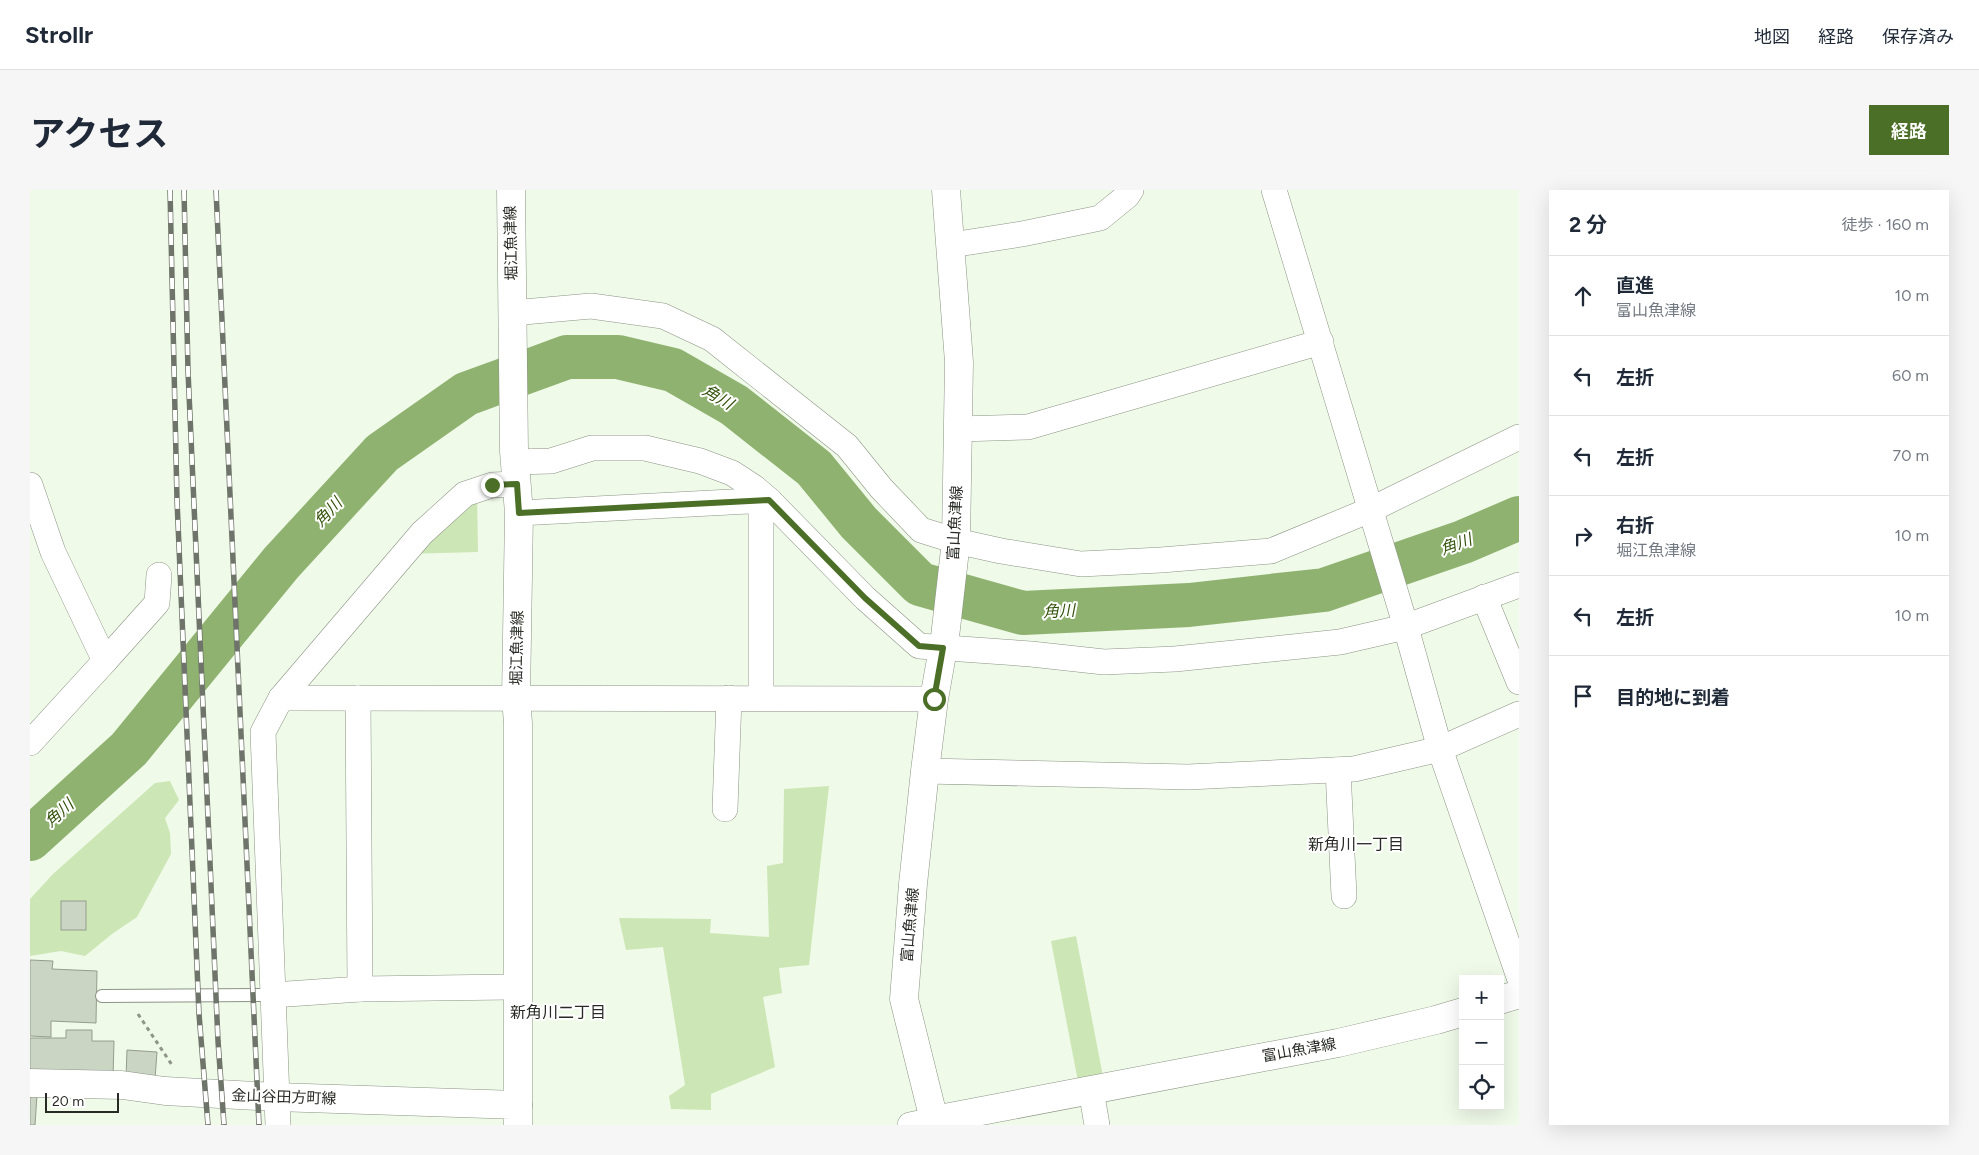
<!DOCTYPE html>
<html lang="ja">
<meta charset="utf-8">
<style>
:root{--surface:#fff;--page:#f6f6f7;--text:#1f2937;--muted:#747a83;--line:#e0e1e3;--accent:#4c6f27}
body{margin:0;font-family:Figtree,"Noto Sans JP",sans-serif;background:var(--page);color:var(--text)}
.controls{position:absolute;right:15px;bottom:15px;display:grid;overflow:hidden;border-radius:0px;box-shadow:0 5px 20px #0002}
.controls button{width:45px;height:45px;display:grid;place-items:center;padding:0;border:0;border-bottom:1px solid var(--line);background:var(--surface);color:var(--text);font:25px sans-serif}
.scale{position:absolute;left:15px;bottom:12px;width:74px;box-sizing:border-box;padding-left:5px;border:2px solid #282b25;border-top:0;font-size:14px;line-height:18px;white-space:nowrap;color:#282b25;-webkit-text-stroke:4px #fff;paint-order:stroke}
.stop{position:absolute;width:15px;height:15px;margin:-11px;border:4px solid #4c6f27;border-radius:50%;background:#fff}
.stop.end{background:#4c6f27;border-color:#fff;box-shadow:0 1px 5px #0008}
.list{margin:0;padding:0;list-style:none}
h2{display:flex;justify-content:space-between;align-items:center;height:65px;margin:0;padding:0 20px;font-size:21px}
h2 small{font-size:16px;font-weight:400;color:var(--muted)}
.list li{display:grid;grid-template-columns:32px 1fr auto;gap:15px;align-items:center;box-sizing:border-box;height:80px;padding:0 20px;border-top:1px solid var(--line)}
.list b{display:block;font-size:19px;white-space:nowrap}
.list p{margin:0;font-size:16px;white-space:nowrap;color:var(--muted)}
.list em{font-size:16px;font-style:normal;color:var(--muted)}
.icon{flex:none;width:28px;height:28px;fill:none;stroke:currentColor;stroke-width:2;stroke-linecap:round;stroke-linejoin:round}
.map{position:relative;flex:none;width:1489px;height:935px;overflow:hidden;border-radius:0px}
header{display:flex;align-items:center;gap:30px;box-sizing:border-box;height:70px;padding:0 25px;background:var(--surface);border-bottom:1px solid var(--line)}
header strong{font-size:24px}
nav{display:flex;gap:28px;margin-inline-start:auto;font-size:18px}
.intro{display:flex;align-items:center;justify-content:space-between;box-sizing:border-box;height:120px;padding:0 30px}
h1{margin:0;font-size:35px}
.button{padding:12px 22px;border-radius:0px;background:var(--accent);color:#fff;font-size:18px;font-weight:700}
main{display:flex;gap:30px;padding:0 30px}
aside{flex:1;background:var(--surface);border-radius:0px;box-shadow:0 5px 20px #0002}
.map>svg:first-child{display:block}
</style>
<header>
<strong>Strollr</strong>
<nav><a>地図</a><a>経路</a><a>保存済み</a></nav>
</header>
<div class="intro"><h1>アクセス</h1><a class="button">経路</a></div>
<main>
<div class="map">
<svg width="1489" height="935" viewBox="0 0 1489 935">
<rect width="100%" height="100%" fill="#f0fae9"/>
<g fill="#cce7b5">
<polygon points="447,300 448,362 374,364"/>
<polygon points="140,591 149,610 135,628 140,643 141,664 107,727 82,744 55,766 31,761 0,766 0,709 23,684 125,593"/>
<polygon points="799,596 779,775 749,778 752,803 733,807 745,877 681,904 681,920 641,919 639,906 655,895 633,757 596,760 589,728 681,729 680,743 739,747 737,676 753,673 754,599"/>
<polygon points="1046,746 1075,897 1050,902 1021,751"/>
</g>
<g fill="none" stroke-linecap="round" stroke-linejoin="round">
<polyline stroke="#8fb270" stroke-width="44" points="0,649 99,559 251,373 352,263 436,204 537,167 588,167 643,180 704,215 784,278 829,333 890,394 993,423 1159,415 1294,400 1433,352 1489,328"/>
</g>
<g fill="#cbd5c4" stroke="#959d8e">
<rect x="31" y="711" width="25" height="29"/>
<polygon points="0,770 23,771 22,779 67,781 66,833 21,831 21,847 0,846"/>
<polygon points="36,840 62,840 62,851 84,851 83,888 0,887 0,848 36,848"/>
<polygon points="97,860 127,862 125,889 96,887"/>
<polygon points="0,904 7,905 5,935 0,935"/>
</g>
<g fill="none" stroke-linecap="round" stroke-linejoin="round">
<defs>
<polyline id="service" points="72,806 243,805"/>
<g id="minor">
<polyline points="1244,0 1373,427 1410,559 1489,787"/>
<polyline points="921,55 992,44 1070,28 1097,6 1101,0"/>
<polyline points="482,123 561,116 633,126 682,149 817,256 851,298 891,340 926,351 971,361 1051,374 1131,370 1241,361 1340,320 1489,247"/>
<polyline points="929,239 998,237 1291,152"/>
<polyline points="485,272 521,271 562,258 615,258 670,271 702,283 725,298 739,310 835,408 889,456 1001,464 1074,472 1145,469 1310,452 1375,437 1489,395"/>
<polyline points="0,295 23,362 75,471 127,413 129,385"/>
<polyline points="489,323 739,310"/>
<polyline points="1454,407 1489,492"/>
<polyline points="251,508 904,509"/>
<polyline points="731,508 731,323 739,310"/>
<polyline points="0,553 75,471"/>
<polyline points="1308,580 1314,706"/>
<polyline points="895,581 1158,587 1324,579 1410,559 1489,524"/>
<polyline points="695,619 699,508"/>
<polyline points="330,799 488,797"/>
<polyline points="243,805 330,799 328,508"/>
<polyline points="1061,900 1067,935"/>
<polyline points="248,935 233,542 251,508 392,343 435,304 462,295 487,294"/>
<polyline points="880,935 904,930 905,935"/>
</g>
<polyline id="secondary" points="481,0 484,261 489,323 486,508 488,533 488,915"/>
<g id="primary">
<polyline points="916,0 929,172 926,351 915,447 904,509 895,581 883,694 874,809 904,930 1308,853 1406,830 1433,822"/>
<polyline points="1470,810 1489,804"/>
<polyline points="0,893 92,895 135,901 246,907 488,915 488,935"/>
</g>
</defs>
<use href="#service" stroke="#8c9485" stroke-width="14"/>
<use href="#minor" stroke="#8c9485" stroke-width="26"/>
<use href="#secondary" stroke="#8c9485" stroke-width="29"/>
<use href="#primary" stroke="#8c9485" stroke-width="29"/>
<polyline stroke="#8f9589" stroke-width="3" stroke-dasharray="4 4" stroke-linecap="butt" points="108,824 142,875"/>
<use href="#service" stroke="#fff" stroke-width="12"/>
<use href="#minor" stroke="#fff" stroke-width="25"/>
<use href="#secondary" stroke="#fff" stroke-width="28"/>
<use href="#primary" stroke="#fff" stroke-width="28"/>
<defs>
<g id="rail">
<polyline points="140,0 147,310 169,824 178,935"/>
<polyline points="154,0 158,181 188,851 194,935"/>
<polyline points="186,0 229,935"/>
</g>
</defs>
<use href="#rail" stroke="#6f746a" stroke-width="5.5"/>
<use href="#rail" stroke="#fff" stroke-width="4" stroke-dasharray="11" stroke-linecap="butt"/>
</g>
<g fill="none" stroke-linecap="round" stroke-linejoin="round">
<polyline stroke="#4c6f27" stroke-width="6" points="462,295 487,294 489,323 739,310 835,408 889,456 913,458 904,509"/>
</g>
<g text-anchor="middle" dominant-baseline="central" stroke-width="4" stroke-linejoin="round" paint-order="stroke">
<g font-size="15" fill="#282b25" stroke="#fff">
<text transform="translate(481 53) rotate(-91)">堀江魚津線</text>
<text transform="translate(925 333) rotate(-87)">富山魚津線</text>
<text transform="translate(487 458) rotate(-89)">堀江魚津線</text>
<text transform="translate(880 735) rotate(-85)">富山魚津線</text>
<text transform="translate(1269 860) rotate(-10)">富山魚津線</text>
<text transform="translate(254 907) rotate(2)">金山谷田方町線</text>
</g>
<g font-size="16" font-style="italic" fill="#33520a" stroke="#fff">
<text transform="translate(688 207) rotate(31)">角川</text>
<text transform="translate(298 322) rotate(-47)">角川</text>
<text transform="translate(1426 354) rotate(-20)">角川</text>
<text transform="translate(1029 421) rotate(-3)">角川</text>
<text transform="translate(29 623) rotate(-42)">角川</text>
</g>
<g font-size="16" fill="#282b25" stroke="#fff">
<text x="1326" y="654">新角川一丁目</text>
<text x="528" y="822">新角川二丁目</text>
</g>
</g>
</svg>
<div class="controls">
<button>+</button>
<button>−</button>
<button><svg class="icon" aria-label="locate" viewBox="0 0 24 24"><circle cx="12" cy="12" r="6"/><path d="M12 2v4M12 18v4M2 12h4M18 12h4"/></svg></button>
</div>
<div class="scale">20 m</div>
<div class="stop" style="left:904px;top:509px"></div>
<div class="stop end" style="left:462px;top:295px"></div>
</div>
<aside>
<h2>2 分<small>徒歩 · 160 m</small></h2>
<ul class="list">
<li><svg class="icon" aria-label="ahead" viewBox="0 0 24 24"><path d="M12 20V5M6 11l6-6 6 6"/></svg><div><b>直進</b><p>富山魚津線</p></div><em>10 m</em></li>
<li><svg class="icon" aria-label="left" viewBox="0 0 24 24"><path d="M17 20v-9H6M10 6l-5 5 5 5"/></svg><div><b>左折</b></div><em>60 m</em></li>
<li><svg class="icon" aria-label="left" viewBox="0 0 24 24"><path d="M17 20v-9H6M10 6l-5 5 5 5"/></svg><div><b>左折</b></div><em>70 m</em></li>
<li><svg class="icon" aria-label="right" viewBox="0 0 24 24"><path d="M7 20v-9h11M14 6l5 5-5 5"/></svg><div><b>右折</b><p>堀江魚津線</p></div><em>10 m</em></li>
<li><svg class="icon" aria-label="left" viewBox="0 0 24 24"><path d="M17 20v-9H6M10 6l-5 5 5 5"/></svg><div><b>左折</b></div><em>10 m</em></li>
<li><svg class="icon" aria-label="arrive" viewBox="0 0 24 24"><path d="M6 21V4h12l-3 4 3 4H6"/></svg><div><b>目的地に到着</b></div></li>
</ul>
</aside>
</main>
